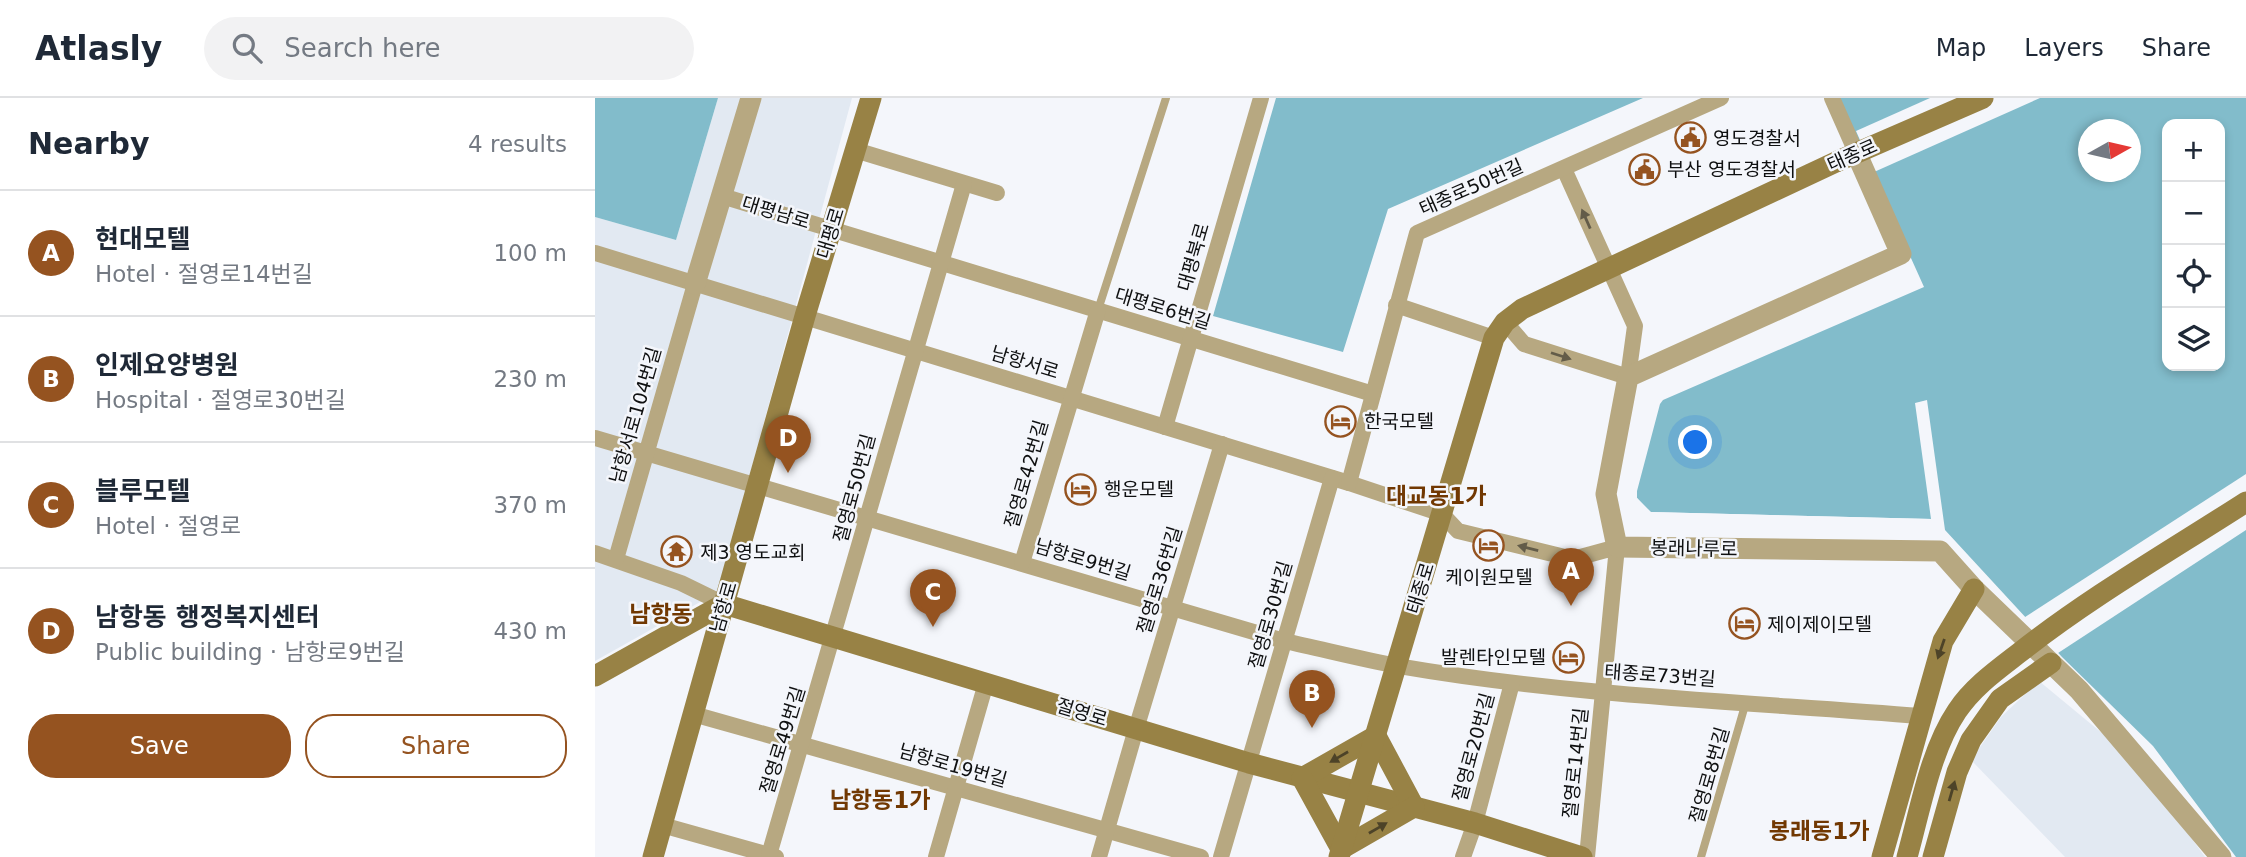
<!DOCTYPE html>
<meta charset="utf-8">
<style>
:root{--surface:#fff;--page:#f2f2f3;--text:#1f2937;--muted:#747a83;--line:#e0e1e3;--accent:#955320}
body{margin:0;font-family:"DejaVu Sans","Noto Sans KR",sans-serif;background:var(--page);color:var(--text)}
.controls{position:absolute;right:21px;top:21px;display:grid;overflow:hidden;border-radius:14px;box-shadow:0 4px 10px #0003}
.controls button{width:63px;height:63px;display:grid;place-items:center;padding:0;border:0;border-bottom:2px solid var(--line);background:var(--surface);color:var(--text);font:35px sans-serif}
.compass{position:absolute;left:1483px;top:21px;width:63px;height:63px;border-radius:50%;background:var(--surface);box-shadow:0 4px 10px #0003;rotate:82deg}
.you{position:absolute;left:1101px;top:345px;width:24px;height:24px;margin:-18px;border:5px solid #fff;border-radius:50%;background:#1a73e8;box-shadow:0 0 0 10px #1a73e833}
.badge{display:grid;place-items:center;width:46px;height:46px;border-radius:50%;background:var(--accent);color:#fff;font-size:23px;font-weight:700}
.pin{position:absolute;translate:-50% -58px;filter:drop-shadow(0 2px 4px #0008)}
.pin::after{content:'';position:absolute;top:37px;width:24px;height:21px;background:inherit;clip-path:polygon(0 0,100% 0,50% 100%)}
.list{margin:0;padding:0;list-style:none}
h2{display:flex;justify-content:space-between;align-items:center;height:91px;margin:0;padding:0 28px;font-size:30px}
h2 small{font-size:23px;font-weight:400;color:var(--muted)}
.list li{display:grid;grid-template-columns:46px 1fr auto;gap:21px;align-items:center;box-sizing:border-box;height:126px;padding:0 28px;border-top:2px solid var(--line)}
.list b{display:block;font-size:26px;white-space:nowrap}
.list p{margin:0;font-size:23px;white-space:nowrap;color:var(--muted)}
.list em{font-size:23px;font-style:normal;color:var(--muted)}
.actions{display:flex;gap:14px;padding:21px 28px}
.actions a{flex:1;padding:16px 0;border:2px solid var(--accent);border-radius:28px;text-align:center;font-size:24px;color:var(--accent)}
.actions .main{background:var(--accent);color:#fff}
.icon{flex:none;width:38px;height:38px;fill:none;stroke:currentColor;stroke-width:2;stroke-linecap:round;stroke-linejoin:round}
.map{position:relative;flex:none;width:1651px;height:759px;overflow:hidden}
header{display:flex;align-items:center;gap:42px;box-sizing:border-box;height:98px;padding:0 35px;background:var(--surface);border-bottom:2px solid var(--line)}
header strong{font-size:33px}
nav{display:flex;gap:38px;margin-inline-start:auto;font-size:24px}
.search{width:490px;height:63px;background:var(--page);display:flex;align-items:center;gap:18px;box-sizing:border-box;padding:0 24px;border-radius:38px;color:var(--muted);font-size:26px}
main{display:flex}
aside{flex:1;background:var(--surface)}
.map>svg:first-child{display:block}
</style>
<header>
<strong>Atlasly</strong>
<div class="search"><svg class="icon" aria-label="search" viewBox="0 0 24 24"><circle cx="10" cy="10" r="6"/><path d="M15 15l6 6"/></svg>Search here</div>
<nav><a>Map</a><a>Layers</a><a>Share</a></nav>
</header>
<main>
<aside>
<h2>Nearby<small>4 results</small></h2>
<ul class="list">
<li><span class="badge">A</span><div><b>현대모텔</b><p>Hotel · 절영로14번길</p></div><em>100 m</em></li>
<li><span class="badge">B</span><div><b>인제요양병원</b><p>Hospital · 절영로30번길</p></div><em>230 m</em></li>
<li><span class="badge">C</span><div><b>블루모텔</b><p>Hotel · 절영로</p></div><em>370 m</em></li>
<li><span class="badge">D</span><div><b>남항동 행정복지센터</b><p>Public building · 남항로9번길</p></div><em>430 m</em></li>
</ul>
<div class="actions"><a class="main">Save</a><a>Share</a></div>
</aside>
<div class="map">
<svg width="1651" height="759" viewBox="0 0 1651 759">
<rect width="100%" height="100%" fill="#f4f6fb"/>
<g fill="#e2e9f2">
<polygon points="123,0 257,0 123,494 0,563 0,119 81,142"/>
<polygon points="1444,583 1542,664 1610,759 1470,759 1376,662 1406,619"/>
</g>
<g fill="#82bccb" fill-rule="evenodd">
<polygon points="0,0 123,0 81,142 0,119"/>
<polygon points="681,0 1048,0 793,111 748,254 618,218"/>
<path d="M1244 0H1651V759H1641L1558 648 1467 559 1350 432 1337 421 1055 414 1042 400V393L1065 306 1068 302 1329 189ZM1572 26H1625V268H1572ZM1493 32H1535V74H1493Z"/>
</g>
<g fill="#f4f6fb">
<polygon points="1335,0 1445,0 1279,74 1261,33"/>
<polygon points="1332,302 1350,432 1345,432 1335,425 1055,418 1041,406 1042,400 1056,414 1336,421 1320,305"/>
<polygon points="1651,376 1651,432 1460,557 1427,521"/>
</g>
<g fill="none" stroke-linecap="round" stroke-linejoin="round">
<g stroke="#b7a881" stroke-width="8">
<polyline points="503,212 571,0"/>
<polyline points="1106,759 1151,604"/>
</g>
<g stroke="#b7a881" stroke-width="16">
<polyline points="1237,0 1260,52"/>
<polyline points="260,52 402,95"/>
<polyline points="127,98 778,296"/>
<polyline points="0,155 754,385 847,416 863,433 978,461 1022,449 992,759"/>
<polyline points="801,207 899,240"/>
<polyline points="910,224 929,246 1033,279 1040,228 969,71"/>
<polyline points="570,329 666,0"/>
<path d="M0 340 689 543C727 551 765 561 803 568 976 598 1152 604 1326 618"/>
<polyline points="754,385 822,135 1126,0"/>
<polyline points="0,455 86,485 129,506"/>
<polyline points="21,461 100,186"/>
<polyline points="427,465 503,212"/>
<polyline points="98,616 606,759"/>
<polyline points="67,727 181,759"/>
<path d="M174 757C241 534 302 309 369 86"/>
<polyline points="341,759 391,585"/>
<polyline points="504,759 541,631 627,346"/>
<polyline points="626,759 737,380"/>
<polyline points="868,759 880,725 917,585"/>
</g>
<g stroke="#b7a881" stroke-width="21">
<polyline points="1260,52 1306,156 1033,279 1011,396 1022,449 1345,453 1379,491 1484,592 1626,759"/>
<polyline points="100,186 156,0"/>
</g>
<g stroke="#988245" stroke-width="21">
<polyline points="0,578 129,506 654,665 880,725 987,759"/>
<polyline points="781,638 819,709"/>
<polyline points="707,680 781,638"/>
<polyline points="707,680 746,751"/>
<polyline points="746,751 819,709"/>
<polyline points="58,759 210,218 276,0"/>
<polyline points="744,759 899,240 910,224 927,211 1243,63"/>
<polyline points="1287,759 1348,543 1379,491"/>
<polyline points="1338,759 1362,674 1376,642 1405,601 1456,565"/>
</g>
<g stroke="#988245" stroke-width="21">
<polyline points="1243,63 1388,0"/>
<path d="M1312 759C1325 713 1335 653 1362 613 1378 589 1402 572 1424 555 1495 499 1575 453 1651 404"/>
</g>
</g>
<defs><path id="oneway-solid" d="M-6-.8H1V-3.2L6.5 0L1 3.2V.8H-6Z" transform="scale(1.75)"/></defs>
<g fill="#635c49">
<use href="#oneway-solid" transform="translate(991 121) rotate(-114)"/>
<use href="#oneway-solid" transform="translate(966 258) rotate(18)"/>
<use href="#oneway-solid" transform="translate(933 450) rotate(-166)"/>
</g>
<g fill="#4d4328">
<use href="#oneway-solid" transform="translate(1346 551) rotate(109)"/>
<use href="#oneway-solid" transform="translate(744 659) rotate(150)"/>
<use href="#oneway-solid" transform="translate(1357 693) rotate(-74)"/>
<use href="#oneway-solid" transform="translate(783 730) rotate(-30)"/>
</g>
<defs>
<symbol id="civic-ring" viewBox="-11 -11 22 22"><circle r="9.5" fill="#f4f6fb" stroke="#955320" stroke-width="1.5"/><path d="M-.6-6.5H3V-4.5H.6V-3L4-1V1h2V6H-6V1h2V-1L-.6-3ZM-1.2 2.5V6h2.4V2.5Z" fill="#955320"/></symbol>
<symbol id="hotel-ring" viewBox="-11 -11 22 22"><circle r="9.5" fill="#f4f6fb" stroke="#955320" stroke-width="1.5"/><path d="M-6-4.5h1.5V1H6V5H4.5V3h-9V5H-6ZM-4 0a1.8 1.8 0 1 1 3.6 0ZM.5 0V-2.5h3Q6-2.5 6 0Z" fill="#955320"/></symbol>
<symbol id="temple-ring" viewBox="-11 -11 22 22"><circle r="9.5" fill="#f4f6fb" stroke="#955320" stroke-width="1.5"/><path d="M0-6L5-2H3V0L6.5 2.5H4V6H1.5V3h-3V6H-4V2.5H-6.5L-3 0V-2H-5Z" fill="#955320"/></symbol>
</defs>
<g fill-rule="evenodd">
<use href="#civic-ring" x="1078" y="22" width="35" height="35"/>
<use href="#civic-ring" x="1032" y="54" width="35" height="35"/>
<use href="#hotel-ring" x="728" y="306" width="35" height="35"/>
<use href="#hotel-ring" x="468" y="374" width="35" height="35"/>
<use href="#hotel-ring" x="876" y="430" width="35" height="35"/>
<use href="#temple-ring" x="64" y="436" width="35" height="35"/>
<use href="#hotel-ring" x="1132" y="508" width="35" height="35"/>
<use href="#hotel-ring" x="956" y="542" width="35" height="35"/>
</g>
<g text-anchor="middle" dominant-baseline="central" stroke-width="5" stroke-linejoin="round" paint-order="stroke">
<g font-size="19" fill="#0f1011" stroke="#f4f6fb" text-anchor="start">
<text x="1118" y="40">영도경찰서</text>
<text x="1072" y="71">부산 영도경찰서</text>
<text x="769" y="323">한국모텔</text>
<text x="509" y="391">행운모텔</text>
<text x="105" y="454">제3 영도교회</text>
<text x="894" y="479" text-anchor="middle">케이원모텔</text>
<text x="1172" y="526">제이제이모텔</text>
<text x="951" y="559" text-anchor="end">발렌타인모텔</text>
</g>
<g font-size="19" fill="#0f1011" stroke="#f4f6fb">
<text transform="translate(1257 57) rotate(-24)">태종로</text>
<text transform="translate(876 89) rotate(-24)">태종로50번길</text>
<text transform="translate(181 114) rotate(17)">대평남로</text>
<text transform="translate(235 135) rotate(-73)">대평로</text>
<text transform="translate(598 159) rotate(-74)">대평북로</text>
<text transform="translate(568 210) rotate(17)">대평로6번길</text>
<text transform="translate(430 264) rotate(17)">남항서로</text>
<text transform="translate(40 317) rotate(-74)">남항서로104번길</text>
<text transform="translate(431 376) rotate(-74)">절영로42번길</text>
<text transform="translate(259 390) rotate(-75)">절영로50번길</text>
<text transform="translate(1099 450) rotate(1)">봉래나루로</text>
<text transform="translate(488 461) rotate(17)">남항로9번길</text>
<text transform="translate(564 482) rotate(-73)">절영로36번길</text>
<text transform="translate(825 490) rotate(-73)">태종로</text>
<text transform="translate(128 509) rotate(-74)">남항로</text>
<text transform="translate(675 517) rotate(-74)">절영로30번길</text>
<text transform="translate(1065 577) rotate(4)">태종로73번길</text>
<text transform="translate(487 614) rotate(17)">절영로</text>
<text transform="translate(187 642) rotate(-73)">절영로49번길</text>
<text transform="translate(878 649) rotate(-75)">절영로20번길</text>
<text transform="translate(980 665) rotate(-84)">절영로14번길</text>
<text transform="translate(358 667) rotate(16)">남항로19번길</text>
<text transform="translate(1114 677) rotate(-74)">절영로8번길</text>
</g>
<g font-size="23" font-weight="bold" fill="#713802" stroke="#f4f6fb">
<text x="841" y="398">대교동1가</text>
<text x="66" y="516">남항동</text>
<text x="285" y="702">남항동1가</text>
<text x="1224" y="733">봉래동1가</text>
</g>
</g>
</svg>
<div class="controls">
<button>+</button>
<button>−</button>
<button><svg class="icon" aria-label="locate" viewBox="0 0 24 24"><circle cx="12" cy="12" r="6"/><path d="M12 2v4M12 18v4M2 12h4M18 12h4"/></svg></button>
<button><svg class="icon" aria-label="layers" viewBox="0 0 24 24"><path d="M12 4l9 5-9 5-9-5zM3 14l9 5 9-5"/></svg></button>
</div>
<svg class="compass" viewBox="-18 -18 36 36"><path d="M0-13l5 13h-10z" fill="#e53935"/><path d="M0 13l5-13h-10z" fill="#747a83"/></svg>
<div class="you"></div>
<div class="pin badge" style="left:976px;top:508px">A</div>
<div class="pin badge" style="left:717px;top:630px">B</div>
<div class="pin badge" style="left:338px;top:529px">C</div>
<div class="pin badge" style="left:193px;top:375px">D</div>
</div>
</main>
